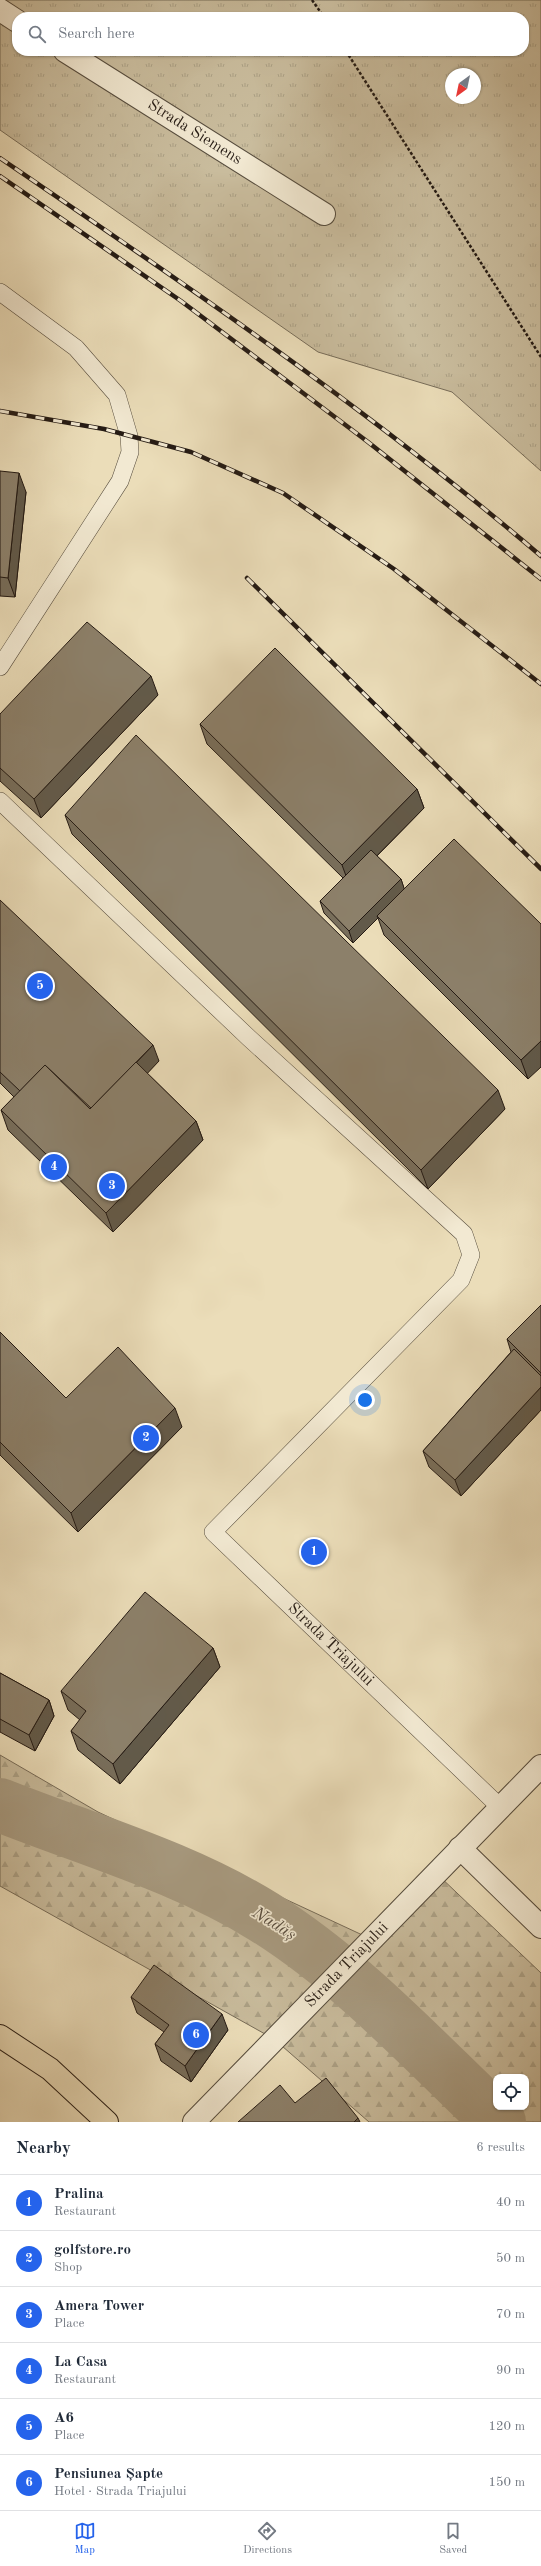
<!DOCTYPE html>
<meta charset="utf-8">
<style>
:root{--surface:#fff;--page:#f2f2f3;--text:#1f2937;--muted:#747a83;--line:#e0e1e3;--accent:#2563eb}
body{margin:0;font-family:"Old Standard TT",serif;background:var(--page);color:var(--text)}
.controls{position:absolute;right:12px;bottom:12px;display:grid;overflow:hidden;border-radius:8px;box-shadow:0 1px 3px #0004}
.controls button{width:36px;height:36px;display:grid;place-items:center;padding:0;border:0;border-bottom:1px solid var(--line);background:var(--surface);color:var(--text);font:20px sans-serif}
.compass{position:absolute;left:445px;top:68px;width:36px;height:36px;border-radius:50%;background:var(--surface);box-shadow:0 1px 3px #0004;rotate:213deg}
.you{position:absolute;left:365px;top:1400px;width:14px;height:14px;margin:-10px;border:3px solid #fff;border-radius:50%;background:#1a73e8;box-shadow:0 0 0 6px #1a73e833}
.badge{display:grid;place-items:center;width:26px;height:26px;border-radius:50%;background:var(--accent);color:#fff;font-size:13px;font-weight:700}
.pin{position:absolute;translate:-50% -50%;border:2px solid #fff;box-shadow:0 1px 4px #0006}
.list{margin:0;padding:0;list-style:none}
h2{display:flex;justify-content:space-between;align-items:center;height:52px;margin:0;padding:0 16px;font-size:17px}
h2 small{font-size:13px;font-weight:400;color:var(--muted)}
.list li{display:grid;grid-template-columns:26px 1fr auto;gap:12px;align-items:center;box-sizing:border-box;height:56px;padding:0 16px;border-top:1px solid var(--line)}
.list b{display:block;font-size:15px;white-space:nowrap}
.list p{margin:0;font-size:13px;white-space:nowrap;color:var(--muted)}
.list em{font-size:13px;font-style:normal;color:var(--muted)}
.icon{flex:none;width:22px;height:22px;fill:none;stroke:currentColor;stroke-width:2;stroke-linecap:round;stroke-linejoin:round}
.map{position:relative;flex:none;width:541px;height:2122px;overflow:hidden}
.search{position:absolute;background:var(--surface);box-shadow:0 1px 3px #0004;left:12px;right:12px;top:12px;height:44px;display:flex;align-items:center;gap:10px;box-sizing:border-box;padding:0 14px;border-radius:16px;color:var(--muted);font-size:15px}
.sheet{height:388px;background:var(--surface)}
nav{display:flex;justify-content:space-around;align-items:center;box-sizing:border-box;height:56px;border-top:1px solid var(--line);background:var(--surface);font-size:11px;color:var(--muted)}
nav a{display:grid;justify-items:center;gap:2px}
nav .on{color:var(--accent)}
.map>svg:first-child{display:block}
</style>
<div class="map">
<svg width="541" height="2122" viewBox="0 0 541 2122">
<defs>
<pattern id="grass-tufts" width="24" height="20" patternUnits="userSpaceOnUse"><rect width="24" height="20" fill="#c9bc9d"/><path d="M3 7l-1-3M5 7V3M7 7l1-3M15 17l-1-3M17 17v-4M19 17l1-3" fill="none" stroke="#aca186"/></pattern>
<pattern id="forest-firs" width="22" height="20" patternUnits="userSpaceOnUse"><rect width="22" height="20" fill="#c9bc9d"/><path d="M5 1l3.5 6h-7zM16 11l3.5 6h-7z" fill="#aca186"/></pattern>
</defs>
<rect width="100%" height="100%" fill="#ebddb9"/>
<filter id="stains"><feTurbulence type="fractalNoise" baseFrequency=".005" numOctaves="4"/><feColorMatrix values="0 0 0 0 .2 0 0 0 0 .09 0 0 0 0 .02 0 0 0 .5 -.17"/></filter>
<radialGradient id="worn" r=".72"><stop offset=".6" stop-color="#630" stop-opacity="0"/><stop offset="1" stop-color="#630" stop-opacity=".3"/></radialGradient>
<path fill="url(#grass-tufts)" stroke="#776c58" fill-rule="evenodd" d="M0 0H541V471L452 392 318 352 0 130ZM17 17H524V51H17ZM451 74H475V98H451Z"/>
<path fill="url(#forest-firs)" stroke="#776c58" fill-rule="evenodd" d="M0 1755 98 1812 371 1939 436 1873 541 1973V2122H369L274 2039 0 1886ZM496 2077H526V2107H496Z"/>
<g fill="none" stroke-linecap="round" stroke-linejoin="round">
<path stroke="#a89b81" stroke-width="54" d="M0 1805C88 1840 184 1867 264 1917 352 1972 424 2051 499 2122"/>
<defs>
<g id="service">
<polyline points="0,292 76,348 117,395 129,436 130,452 120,481 0,667"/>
<path id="s1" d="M0 801 249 1038 464 1234 471 1255 461 1280 213 1532 500 1807"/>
</g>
<g id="minor">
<polyline points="0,10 17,21"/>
<path id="s2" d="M65 51 324 214"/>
<polyline points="460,1848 541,1927"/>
<path id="s3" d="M194 2122 541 1766"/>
</g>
<polyline id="primary" points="0,2036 50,2069 107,2122"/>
</defs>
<use href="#service" stroke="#564c3d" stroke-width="18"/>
<use href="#minor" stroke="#564c3d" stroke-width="24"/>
<use href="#primary" stroke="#251b14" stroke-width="24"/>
<g stroke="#251b14" stroke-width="2.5" stroke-dasharray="3 2" stroke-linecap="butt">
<polyline points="312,0 324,17"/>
<polyline points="346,51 541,357"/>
</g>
<use href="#service" stroke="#f2e9d2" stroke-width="17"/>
<use href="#minor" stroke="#f2e9d2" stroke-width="22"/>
<use href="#primary" stroke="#ebddb9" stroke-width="22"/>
<defs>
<g id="rail">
<path d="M0 158C185 284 371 411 541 556"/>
<polyline points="0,176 181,301 368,442 541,579"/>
<polyline points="0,411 104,429 191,452 283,493 394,569 541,684"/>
<polyline points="247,578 541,869"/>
</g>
</defs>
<use href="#rail" stroke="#251b14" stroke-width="4.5"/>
<use href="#rail" stroke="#f2e9d2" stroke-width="3" stroke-dasharray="9" stroke-linecap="butt"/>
</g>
<g fill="#786e5b" stroke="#251b14">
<polygon points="0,471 26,492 15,597 0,596"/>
<polygon points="158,695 41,818 0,781 0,714"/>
<polygon points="200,724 417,789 424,808 377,856 401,879 404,889 454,839 528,1079 384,935 378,918 353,943 324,913 320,901 343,878 207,744"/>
<polygon points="65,815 505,1109 428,1189 72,834"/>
<polygon points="0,900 159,1061 147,1073 196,1121 203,1140 113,1232 8,1130 1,1110 14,1097 0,1083"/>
<polygon points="541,1305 541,1410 461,1496 429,1467 423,1451 511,1352 507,1339"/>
<polygon points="0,1332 66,1398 182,1427 78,1532 0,1455"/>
<polygon points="213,1648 220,1667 120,1784 78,1750 71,1731 80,1720 68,1710 61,1691"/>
<polygon points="0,1673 49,1700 54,1716 35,1751 0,1732"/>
<polygon points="131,1997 228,2030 191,2082 161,2061 155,2044 164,2032 137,2013"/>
</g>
<g fill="#625a4a" stroke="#251b14">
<polygon points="19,473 26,492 15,597 8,578"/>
<polygon points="151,676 158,695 41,818 34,799"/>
<polygon points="417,789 424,808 349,884 342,865"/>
<polygon points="401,879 405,891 377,916 378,918 353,943 349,931"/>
<polygon points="541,1041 541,1067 528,1079 521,1060"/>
<polygon points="153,1045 159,1061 98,1126 92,1110"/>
<polygon points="498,1090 505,1109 428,1189 421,1170"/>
<polygon points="196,1121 203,1140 113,1232 106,1213"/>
<polygon points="541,1387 541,1410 461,1496 455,1480"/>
<polygon points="175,1408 182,1427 78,1532 71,1513"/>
<polygon points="213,1648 220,1667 120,1784 113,1764"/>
<polygon points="49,1700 54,1716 35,1751 29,1735"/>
<polygon points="222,2014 228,2030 191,2082 185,2066"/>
<polygon points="358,2118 360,2122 354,2122"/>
</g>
<g fill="#8c806a" stroke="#251b14">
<polygon points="0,471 19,473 8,578 0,577"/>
<polygon points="87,622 151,676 34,799 0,768 0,714"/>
<polygon points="275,648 417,789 342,865 200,724"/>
<polygon points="136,735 498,1090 421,1170 65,815"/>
<polygon points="454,839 541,924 541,1041 521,1060 377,916"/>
<polygon points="371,850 401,879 349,931 320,901"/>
<polygon points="0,900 153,1045 91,1108 45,1065 20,1091 0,1072"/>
<polygon points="136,1062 196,1121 106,1213 1,1110 45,1065 90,1109"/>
<polygon points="541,1305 541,1373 507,1339"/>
<polygon points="0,1332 66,1398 118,1347 175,1408 71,1513 0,1442"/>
<polygon points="514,1349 541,1376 541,1387 455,1480 423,1451"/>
<polygon points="145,1592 213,1648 113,1764 71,1731 86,1711 61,1691"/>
<polygon points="0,1673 49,1700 29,1735 0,1719"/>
<polygon points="154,1965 222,2014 185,2066 155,2044 169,2025 131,1997"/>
<polygon points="326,2078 358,2118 354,2122 238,2122 280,2085 295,2103"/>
</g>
<g text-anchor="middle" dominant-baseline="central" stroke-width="3.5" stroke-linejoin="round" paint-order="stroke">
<g font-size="16" fill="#251b14" stroke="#f2e9d2">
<text stroke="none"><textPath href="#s2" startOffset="153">Strada Siemens</textPath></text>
<text stroke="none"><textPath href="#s1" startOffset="1200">Strada Triajului</textPath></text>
<text stroke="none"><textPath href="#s3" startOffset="219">Strada Triajului</textPath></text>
</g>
<g font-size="17" font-style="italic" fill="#594e40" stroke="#f2e9d2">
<text transform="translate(274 1924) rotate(32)">Nadăș</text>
</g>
</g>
<rect width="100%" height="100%" filter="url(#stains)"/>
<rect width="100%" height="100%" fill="url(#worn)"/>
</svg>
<div class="controls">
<button><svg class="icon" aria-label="locate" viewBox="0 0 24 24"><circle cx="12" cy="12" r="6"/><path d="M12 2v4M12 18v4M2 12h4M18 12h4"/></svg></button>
</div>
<svg class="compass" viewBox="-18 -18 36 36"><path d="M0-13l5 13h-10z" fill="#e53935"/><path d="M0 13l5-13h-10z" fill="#747a83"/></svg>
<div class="you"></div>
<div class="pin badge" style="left:314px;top:1552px">1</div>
<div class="pin badge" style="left:146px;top:1438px">2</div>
<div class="pin badge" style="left:112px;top:1186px">3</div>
<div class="pin badge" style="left:54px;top:1167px">4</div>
<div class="pin badge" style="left:40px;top:986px">5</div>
<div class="pin badge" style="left:196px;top:2035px">6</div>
<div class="search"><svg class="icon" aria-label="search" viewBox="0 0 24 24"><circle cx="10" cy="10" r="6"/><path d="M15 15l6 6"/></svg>Search here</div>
</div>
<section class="sheet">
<h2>Nearby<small>6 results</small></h2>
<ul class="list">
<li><span class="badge">1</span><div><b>Pralina</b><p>Restaurant</p></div><em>40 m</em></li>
<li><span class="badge">2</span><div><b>golfstore.ro</b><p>Shop</p></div><em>50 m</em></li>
<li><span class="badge">3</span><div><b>Amera Tower</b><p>Place</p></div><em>70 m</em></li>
<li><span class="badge">4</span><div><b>La Casa</b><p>Restaurant</p></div><em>90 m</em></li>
<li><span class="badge">5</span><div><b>A6</b><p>Place</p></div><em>120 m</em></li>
<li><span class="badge">6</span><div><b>Pensiunea Șapte</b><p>Hotel · Strada Triajului</p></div><em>150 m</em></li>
</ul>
</section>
<nav>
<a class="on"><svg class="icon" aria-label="map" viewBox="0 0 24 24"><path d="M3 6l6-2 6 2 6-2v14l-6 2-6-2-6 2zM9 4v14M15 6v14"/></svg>Map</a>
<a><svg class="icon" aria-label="directions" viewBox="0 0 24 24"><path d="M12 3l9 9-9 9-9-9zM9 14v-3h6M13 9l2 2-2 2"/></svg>Directions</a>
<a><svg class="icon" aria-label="saved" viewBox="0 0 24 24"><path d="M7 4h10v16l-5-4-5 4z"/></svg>Saved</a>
</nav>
